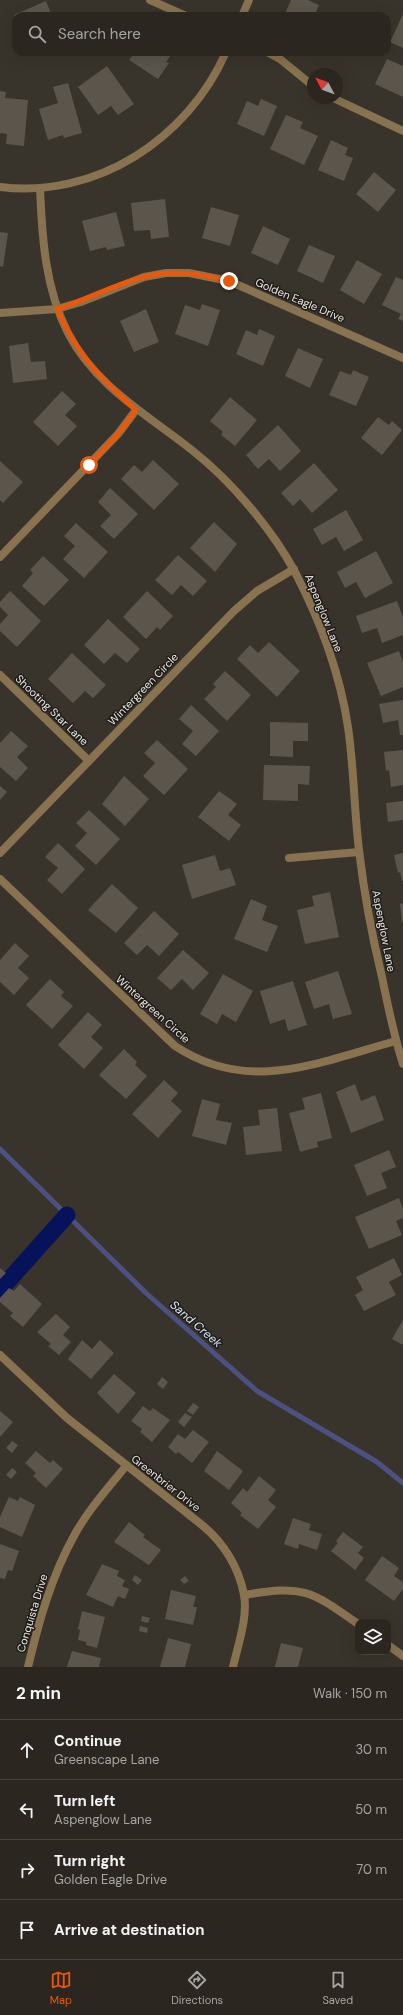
<!DOCTYPE html>
<meta charset="utf-8">
<style>
:root{--surface:#2b2720;--page:#332f29;--text:#f1f3f6;--muted:#a6a5a5;--line:#47443e;--accent:#ea580c}
body{margin:0;font-family:"DM Sans",sans-serif;background:var(--page);color:var(--text)}
.controls{position:absolute;right:12px;bottom:12px;display:grid;overflow:hidden;border-radius:8px;box-shadow:0 4px 16px #0002}
.controls button{width:36px;height:36px;display:grid;place-items:center;padding:0;border:0;border-bottom:1px solid var(--line);background:var(--surface);color:var(--text);font:20px sans-serif}
.compass{position:absolute;left:307px;top:68px;width:36px;height:36px;border-radius:50%;background:var(--surface);box-shadow:0 4px 16px #0002;rotate:311deg}
.stop{position:absolute;width:12px;height:12px;margin:-9px;border:3px solid #ea580c;border-radius:50%;background:#fff}
.stop.end{background:#ea580c;border-color:#fff;box-shadow:0 1px 4px #0008}
.list{margin:0;padding:0;list-style:none}
h2{display:flex;justify-content:space-between;align-items:center;height:52px;margin:0;padding:0 16px;font-size:17px}
h2 small{font-size:13px;font-weight:400;color:var(--muted)}
.list li{display:grid;grid-template-columns:26px 1fr auto;gap:12px;align-items:center;box-sizing:border-box;height:60px;padding:0 16px;border-top:1px solid var(--line)}
.list b{display:block;font-size:15px;white-space:nowrap}
.list p{margin:0;font-size:13px;white-space:nowrap;color:var(--muted)}
.list em{font-size:13px;font-style:normal;color:var(--muted)}
.icon{flex:none;width:22px;height:22px;fill:none;stroke:currentColor;stroke-width:2;stroke-linecap:round;stroke-linejoin:round}
.map{position:relative;flex:none;width:403px;height:1667px;overflow:hidden}
.search{position:absolute;background:var(--surface);box-shadow:0 4px 16px #0002;left:12px;right:12px;top:12px;height:44px;display:flex;align-items:center;gap:10px;box-sizing:border-box;padding:0 14px;border-radius:12px;color:var(--muted);font-size:15px}
.sheet{height:292px;background:var(--surface)}
nav{display:flex;justify-content:space-around;align-items:center;box-sizing:border-box;height:56px;border-top:1px solid var(--line);background:var(--surface);font-size:11px;color:var(--muted)}
nav a{display:grid;justify-items:center;gap:2px}
nav .on{color:var(--accent)}
.map>svg:first-child{display:block}
</style>
<div class="map">
<svg width="403" height="1667" viewBox="0 0 403 1667">
<rect width="100%" height="100%" fill="#39342b"/>
<g fill="none" stroke-linecap="round" stroke-linejoin="round">
<polyline stroke="#4b5282" stroke-width="5" points="0,1149 146,1293 257,1391 377,1462 403,1483"/>
<polyline stroke="#061259" stroke-width="17" points="0,1290 67,1215"/>
</g>
<g fill="#5b554c">
<polygon points="291,0 308,0 319,5 314,16 284,16"/>
<polygon points="46,1 52,16 16,16 16,20 14,15"/>
<polygon points="403,14 403,48 390,42"/>
<polygon points="135,52 173,52 166,62 169,63 158,79 129,60"/>
<polygon points="387,59 403,66 403,97 375,84"/>
<polygon points="107,66 134,104 118,115 111,106 98,115 78,87"/>
<polygon points="68,83 82,133 64,138 63,135 48,140 39,109 58,103 53,87"/>
<polygon points="0,91 6,92 5,98 28,100 24,146 6,144 7,134 0,133"/>
<polygon points="261,99 277,106 264,136 237,124 247,101 258,106"/>
<polygon points="286,115 303,122 300,128 318,136 304,165 270,149"/>
<polygon points="331,140 348,148 345,155 353,158 344,181 318,170"/>
<polygon points="374,172 396,190 378,212 356,194"/>
<polygon points="165,199 169,237 151,239 150,230 134,231 131,203"/>
<polygon points="211,207 239,215 230,246 202,238"/>
<polygon points="116,212 125,246 107,250 106,247 90,251 82,221"/>
<polygon points="263,226 290,239 278,265 251,253"/>
<polygon points="0,232 8,233 3,267 0,266"/>
<polygon points="309,245 335,256 323,283 297,271"/>
<polygon points="357,260 382,274 364,304 340,290"/>
<polygon points="396,277 403,280 403,321 398,319 401,314 382,305"/>
<polygon points="202,304 220,310 208,346 175,334 185,305 200,310"/>
<polygon points="146,309 159,342 134,352 120,321"/>
<polygon points="259,329 275,336 263,366 236,354 246,330 257,335"/>
<polygon points="28,343 31,362 45,361 47,379 13,383 9,346"/>
<polygon points="298,348 323,359 310,388 285,376"/>
<polygon points="353,370 369,377 356,406 329,395 340,371 351,375"/>
<polygon points="62,391 76,404 65,415 77,426 58,446 33,422"/>
<polygon points="230,397 257,420 235,446 221,435 223,432 210,421"/>
<polygon points="378,417 389,425 392,421 402,430 382,455 361,438"/>
<polygon points="278,425 301,451 280,471 269,459 258,469 246,455"/>
<polygon points="153,460 179,484 154,510 121,479 134,465 142,472"/>
<polygon points="0,461 23,482 3,503 0,500"/>
<polygon points="314,463 338,490 312,513 300,499 293,506 281,493"/>
<polygon points="110,488 138,514 114,539 100,526 111,515 98,502"/>
<polygon points="346,510 363,540 344,551 336,537 322,545 313,529"/>
<polygon points="214,522 237,544 215,572 190,548"/>
<polygon points="76,523 108,552 84,578 63,559 75,546 64,536"/>
<polygon points="376,551 393,583 365,598 356,582 345,588 337,572"/>
<polygon points="178,555 207,581 193,596 181,585 172,595 155,580"/>
<polygon points="43,556 69,580 44,606 22,586 33,573 30,570"/>
<polygon points="10,591 41,621 17,647 0,631 0,624 8,615 0,607 0,602"/>
<polygon points="147,591 173,616 160,630 157,627 146,639 123,617"/>
<polygon points="397,601 403,617 403,635 382,643 377,628 362,633 356,616"/>
<polygon points="108,619 140,649 127,663 115,653 104,664 84,645"/>
<polygon points="269,642 300,671 277,697 237,659 250,645 258,653"/>
<polygon points="399,651 403,662 403,687 381,696 367,663"/>
<polygon points="72,653 106,685 93,698 85,691 73,703 48,679"/>
<polygon points="225,671 251,695 227,721 204,699 216,687 213,684"/>
<polygon points="403,700 403,735 400,735 398,720 383,723 379,704"/>
<polygon points="191,705 219,731 196,756 182,744 193,731 179,719"/>
<polygon points="270,722 308,723 308,741 293,741 293,757 270,756"/>
<polygon points="11,731 28,746 17,757 28,768 16,781 0,767 0,743"/>
<polygon points="157,740 188,769 164,795 143,776 155,763 144,753"/>
<polygon points="403,750 403,785 391,787 389,770 386,771 384,752"/>
<polygon points="264,765 310,766 309,785 298,784 298,801 263,800"/>
<polygon points="124,776 149,799 125,826 102,804"/>
<polygon points="0,786 7,792 0,800"/>
<polygon points="219,791 237,804 228,815 241,825 229,841 198,817"/>
<polygon points="403,801 403,820 388,822 386,803"/>
<polygon points="89,810 120,839 96,865 75,846 87,833 76,823"/>
<polygon points="58,843 85,869 62,894 47,880 58,868 45,857"/>
<polygon points="403,853 403,881 402,881 400,872 398,873 394,855"/>
<polygon points="215,855 220,871 230,868 236,885 192,899 182,865"/>
<polygon points="112,884 138,908 116,933 88,910"/>
<polygon points="330,892 339,937 305,944 297,910 314,906 312,896"/>
<polygon points="251,899 267,906 262,920 278,926 267,952 234,939"/>
<polygon points="403,903 403,922 402,922 400,904"/>
<polygon points="154,911 179,934 159,956 147,945 137,955 124,943"/>
<polygon points="15,943 29,956 18,968 29,978 14,995 0,982 0,960"/>
<polygon points="183,950 209,973 193,990 182,979 171,990 157,978"/>
<polygon points="338,971 352,1014 333,1019 329,1004 314,1009 305,982"/>
<polygon points="223,974 253,991 236,1022 222,1014 217,1024 200,1014"/>
<polygon points="50,979 64,992 61,996 73,1006 52,1029 26,1005"/>
<polygon points="293,981 307,1025 288,1031 285,1019 270,1024 260,991"/>
<polygon points="88,1012 102,1025 91,1037 103,1048 84,1069 58,1045"/>
<polygon points="124,1049 137,1062 135,1065 147,1076 126,1099 99,1075"/>
<polygon points="164,1080 178,1093 171,1101 182,1111 158,1138 132,1114"/>
<polygon points="355,1084 361,1101 375,1095 384,1120 351,1133 336,1092"/>
<polygon points="321,1093 332,1138 317,1142 318,1147 300,1152 289,1113 305,1109 302,1098"/>
<polygon points="202,1099 220,1104 216,1120 232,1123 226,1145 192,1136"/>
<polygon points="277,1108 282,1151 246,1155 243,1127 260,1125 258,1110"/>
<polygon points="389,1150 396,1167 381,1173 387,1188 367,1196 354,1165"/>
<polygon points="399,1198 403,1209 403,1218 396,1221 402,1235 369,1249 355,1217"/>
<polygon points="394,1258 402,1275 389,1282 396,1295 364,1311 355,1295 363,1290 356,1277"/>
<polygon points="0,1268 6,1273 0,1279"/>
<polygon points="20,1284 42,1304 23,1327 10,1316 13,1313 0,1302 0,1298 9,1288 14,1291"/>
<polygon points="56,1314 70,1327 63,1335 71,1342 59,1355 48,1346 51,1344 37,1332"/>
<polygon points="403,1320 403,1345 392,1339"/>
<polygon points="82,1340 92,1349 100,1340 114,1353 91,1379 68,1359"/>
<polygon points="114,1374 136,1393 118,1414 97,1393"/>
<polygon points="162,1377 168,1382 163,1389 157,1384"/>
<polygon points="193,1403 199,1407 193,1415 187,1411"/>
<polygon points="143,1406 150,1411 153,1408 170,1420 152,1442 140,1432 142,1429 131,1421"/>
<polygon points="0,1411 13,1422 0,1437"/>
<polygon points="185,1413 192,1417 184,1427 178,1422"/>
<polygon points="193,1430 209,1442 192,1463 178,1452 176,1454 168,1447 178,1434 185,1439"/>
<polygon points="12,1441 18,1445 12,1453 6,1448"/>
<polygon points="36,1451 50,1463 53,1460 63,1469 46,1488 33,1476 36,1473 25,1463"/>
<polygon points="217,1451 243,1471 229,1490 204,1471"/>
<polygon points="12,1468 17,1472 11,1479 6,1475"/>
<polygon points="259,1476 276,1490 268,1500 276,1507 258,1529 240,1515 242,1513 231,1503 243,1488 247,1492"/>
<polygon points="9,1497 18,1501 20,1497 35,1505 22,1537 0,1527 0,1517"/>
<polygon points="293,1518 311,1524 309,1530 322,1534 317,1550 299,1544 298,1549 284,1544"/>
<polygon points="129,1522 145,1535 143,1537 161,1550 149,1565 114,1542"/>
<polygon points="343,1532 363,1547 358,1553 364,1558 355,1570 331,1551 338,1543 336,1541"/>
<polygon points="0,1544 19,1551 12,1571 8,1570 5,1579 0,1578"/>
<polygon points="382,1556 399,1568 394,1576 403,1582 403,1589 394,1601 365,1580"/>
<polygon points="102,1564 119,1571 117,1576 125,1580 122,1586 129,1589 125,1599 118,1596 113,1607 86,1595"/>
<polygon points="135,1575 142,1580 138,1585 132,1580"/>
<polygon points="185,1576 189,1581 184,1584 180,1580"/>
<polygon points="171,1590 196,1596 193,1607 197,1607 193,1625 165,1619"/>
<polygon points="82,1611 105,1617 97,1648 86,1645 86,1642 78,1640 80,1630 78,1629"/>
<polygon points="142,1616 150,1618 148,1623 141,1621"/>
<polygon points="140,1626 148,1628 147,1633 139,1631"/>
<polygon points="168,1638 191,1644 185,1667 160,1667"/>
<polygon points="281,1643 303,1648 298,1667 275,1667"/>
<polygon points="72,1651 101,1658 99,1667 67,1667"/>
</g>
<g fill="none" stroke-linecap="round" stroke-linejoin="round">
<g stroke="#88724f" stroke-width="8">
<polyline points="150,0 186,16"/>
<polyline points="242,16 249,0"/>
<polyline points="267,52 280,59 313,86"/>
<polyline points="333,98 403,131"/>
<path d="M0 187C96 199 188 139 226 52"/>
<path d="M40 188C42 237 45 288 68 333 95 386 148 415 193 451 231 481 272 529 295 572 320 620 340 674 348 727 354 768 354 809 359 850 364 893 372 936 382 977 388 1007 394 1036 403 1064"/>
<polyline points="0,313 57,309 81,302 144,277 166,273 189,273 229,281 403,358"/>
<polyline points="0,557 118,434 136,410"/>
<polyline points="0,675 89,761"/>
<polyline points="0,853 234,611 257,591 294,569"/>
<polyline points="289,858 359,852"/>
<path d="M0 879 175 1046C249 1095 319 1062 396 1041"/>
<path d="M0 1355 67 1418 202 1525C223 1542 239 1567 244 1595 248 1617 238 1645 233 1667"/>
<path d="M244 1595C304 1585 310 1590 358 1624"/>
<polyline points="388,1645 403,1656"/>
<path d="M28 1667C39 1621 51 1577 75 1534 89 1509 108 1488 126 1466"/>
</g>
</g>
<g fill="none" stroke-linecap="round" stroke-linejoin="round">
<path stroke="#ea580c" stroke-width="5" d="M89 465 118 434 136 410C98 376 78 356 57 309 87 300 115 284 144 277 172 269 201 274 229 281"/>
</g>
<g text-anchor="middle" dominant-baseline="central" stroke-width="3" stroke-linejoin="round" paint-order="stroke">
<g font-size="11" fill="#ece8e3" stroke="#1e1c18">
<text transform="translate(300 300) rotate(23)">Golden Eagle Drive</text>
<text transform="translate(324 613) rotate(68)">Aspenglow Lane</text>
<text transform="translate(143 689) rotate(-46)">Wintergreen Circle</text>
<text transform="translate(52 710) rotate(44)">Shooting Star Lane</text>
<text transform="translate(384 931) rotate(79)">Aspenglow Lane</text>
<text transform="translate(153 1009) rotate(42)">Wintergreen Circle</text>
<text transform="translate(166 1483) rotate(38)">Greenbrier Drive</text>
<text transform="translate(32 1613) rotate(-73)">Conquista Drive</text>
</g>
<g font-size="12" font-style="italic" fill="#dbe4fa" stroke="#1e1c18">
<text transform="translate(196 1324) rotate(41)">Sand Creek</text>
</g>
</g>
</svg>
<div class="controls">
<button><svg class="icon" aria-label="layers" viewBox="0 0 24 24"><path d="M12 4l9 5-9 5-9-5zM3 14l9 5 9-5"/></svg></button>
</div>
<svg class="compass" viewBox="-18 -18 36 36"><path d="M0-13l5 13h-10z" fill="#e53935"/><path d="M0 13l5-13h-10z" fill="#a6a5a5"/></svg>
<div class="stop" style="left:89px;top:465px"></div>
<div class="stop end" style="left:229px;top:281px"></div>
<div class="search"><svg class="icon" aria-label="search" viewBox="0 0 24 24"><circle cx="10" cy="10" r="6"/><path d="M15 15l6 6"/></svg>Search here</div>
</div>
<section class="sheet">
<h2>2 min<small>Walk · 150 m</small></h2>
<ul class="list">
<li><svg class="icon" aria-label="ahead" viewBox="0 0 24 24"><path d="M12 20V5M6 11l6-6 6 6"/></svg><div><b>Continue</b><p>Greenscape Lane</p></div><em>30 m</em></li>
<li><svg class="icon" aria-label="left" viewBox="0 0 24 24"><path d="M17 20v-9H6M10 6l-5 5 5 5"/></svg><div><b>Turn left</b><p>Aspenglow Lane</p></div><em>50 m</em></li>
<li><svg class="icon" aria-label="right" viewBox="0 0 24 24"><path d="M7 20v-9h11M14 6l5 5-5 5"/></svg><div><b>Turn right</b><p>Golden Eagle Drive</p></div><em>70 m</em></li>
<li><svg class="icon" aria-label="arrive" viewBox="0 0 24 24"><path d="M6 21V4h12l-3 4 3 4H6"/></svg><div><b>Arrive at destination</b></div></li>
</ul>
</section>
<nav>
<a class="on"><svg class="icon" aria-label="map" viewBox="0 0 24 24"><path d="M3 6l6-2 6 2 6-2v14l-6 2-6-2-6 2zM9 4v14M15 6v14"/></svg>Map</a>
<a><svg class="icon" aria-label="directions" viewBox="0 0 24 24"><path d="M12 3l9 9-9 9-9-9zM9 14v-3h6M13 9l2 2-2 2"/></svg>Directions</a>
<a><svg class="icon" aria-label="saved" viewBox="0 0 24 24"><path d="M7 4h10v16l-5-4-5 4z"/></svg>Saved</a>
</nav>
